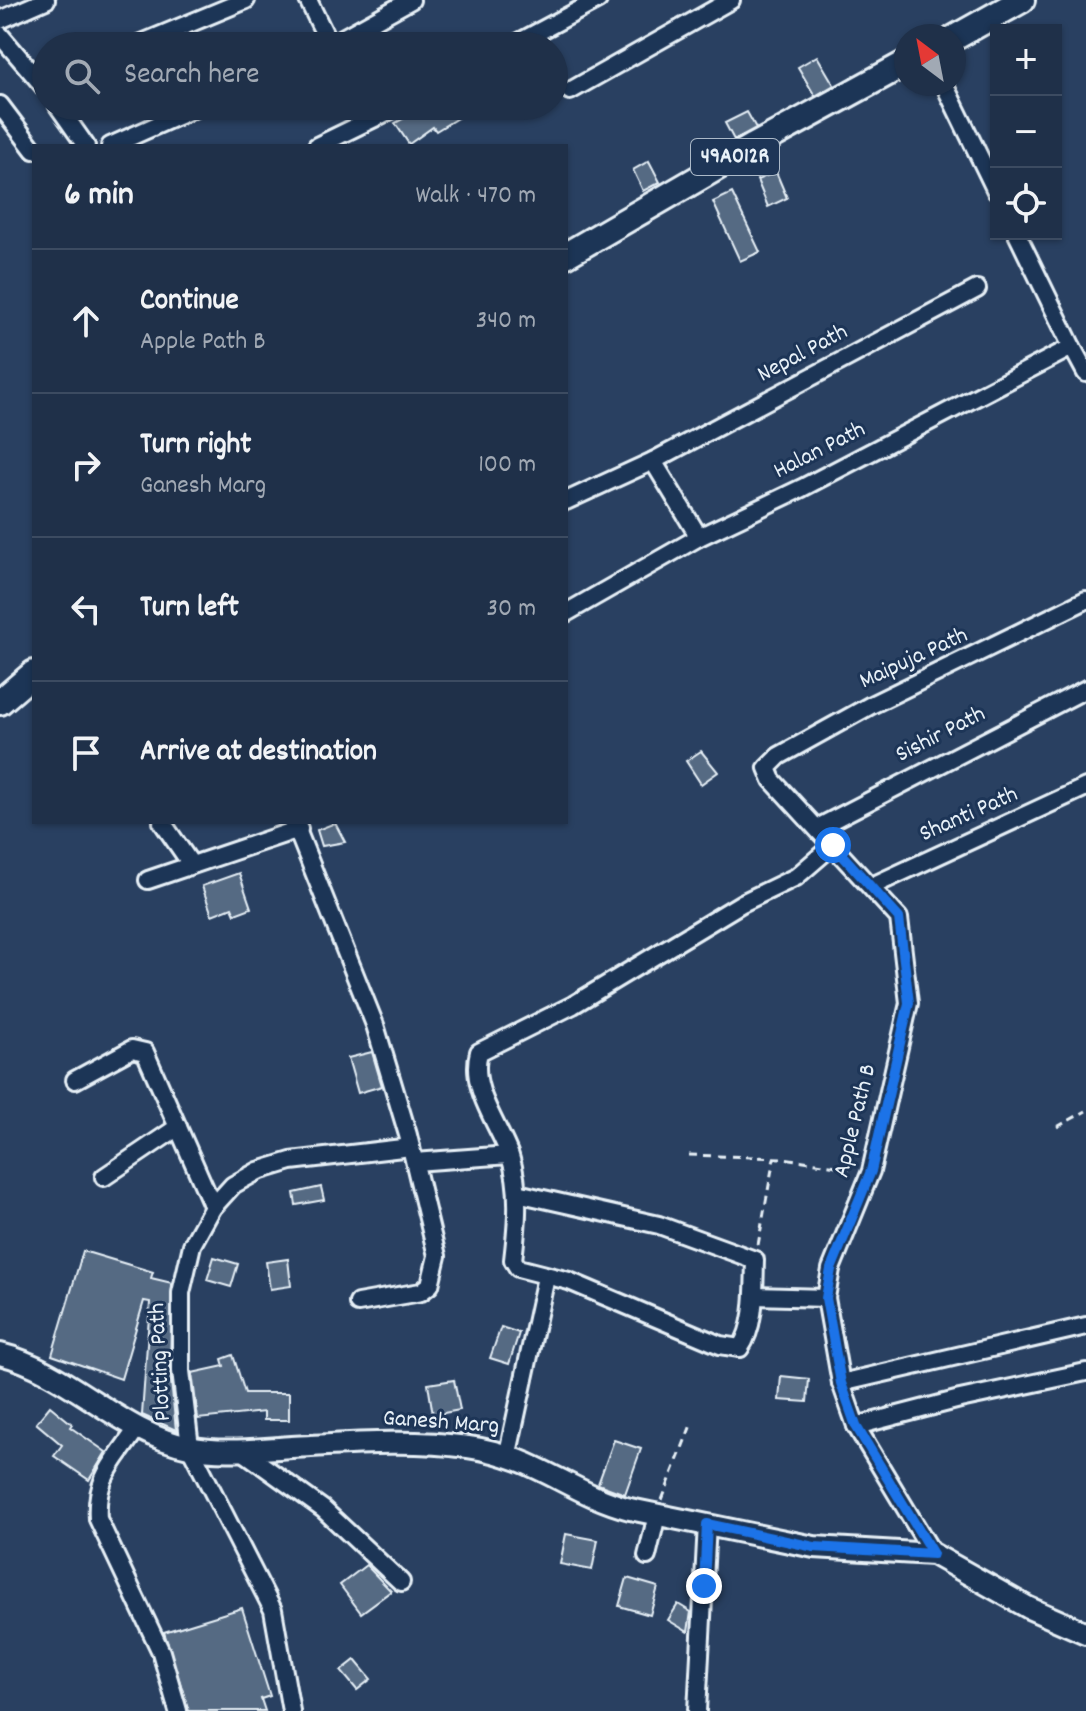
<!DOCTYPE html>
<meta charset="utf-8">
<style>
:root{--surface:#1f3049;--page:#273850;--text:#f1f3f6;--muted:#a1a9b4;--line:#3c4b61}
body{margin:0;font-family:Dekko,sans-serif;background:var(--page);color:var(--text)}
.controls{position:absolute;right:24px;top:24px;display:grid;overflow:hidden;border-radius:0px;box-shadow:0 2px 6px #0004}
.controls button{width:72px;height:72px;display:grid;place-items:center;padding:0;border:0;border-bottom:2px solid var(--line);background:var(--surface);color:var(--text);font:40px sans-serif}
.compass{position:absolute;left:894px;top:24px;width:72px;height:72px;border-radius:50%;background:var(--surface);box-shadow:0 2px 6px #0004;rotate:328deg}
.stop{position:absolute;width:24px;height:24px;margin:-18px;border:6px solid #1a73e8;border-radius:50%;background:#fff}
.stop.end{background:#1a73e8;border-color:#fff;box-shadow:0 2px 8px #0008}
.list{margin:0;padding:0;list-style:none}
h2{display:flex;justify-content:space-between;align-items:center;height:104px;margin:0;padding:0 32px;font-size:34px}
h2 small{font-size:26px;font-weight:400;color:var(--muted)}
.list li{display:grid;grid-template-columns:52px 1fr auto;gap:24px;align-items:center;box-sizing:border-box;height:144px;padding:0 32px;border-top:2px solid var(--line)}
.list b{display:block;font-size:30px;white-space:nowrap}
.list p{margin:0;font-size:26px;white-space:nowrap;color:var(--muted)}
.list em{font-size:26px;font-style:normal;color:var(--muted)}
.icon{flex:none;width:44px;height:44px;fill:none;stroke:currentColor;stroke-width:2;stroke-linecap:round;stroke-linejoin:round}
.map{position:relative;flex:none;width:1086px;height:1711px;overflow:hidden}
.search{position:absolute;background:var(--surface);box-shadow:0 2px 6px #0004;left:32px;top:32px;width:536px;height:88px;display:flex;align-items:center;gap:20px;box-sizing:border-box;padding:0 28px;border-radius:44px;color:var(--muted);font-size:30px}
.panel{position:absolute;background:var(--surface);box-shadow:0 2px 6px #0004;left:32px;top:144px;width:536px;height:680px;border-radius:0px}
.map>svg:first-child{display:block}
</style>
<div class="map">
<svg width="1086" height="1711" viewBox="0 0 1086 1711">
<rect width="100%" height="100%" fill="#294061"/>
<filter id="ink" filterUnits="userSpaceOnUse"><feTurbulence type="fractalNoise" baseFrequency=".0125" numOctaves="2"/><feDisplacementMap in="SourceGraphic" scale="16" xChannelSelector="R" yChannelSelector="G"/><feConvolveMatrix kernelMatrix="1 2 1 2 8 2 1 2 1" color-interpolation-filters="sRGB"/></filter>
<g filter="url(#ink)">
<g fill="#556a83" stroke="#e8f1f8" stroke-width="2">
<polygon points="817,56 834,85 815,96 798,67"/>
<polygon points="427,106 477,106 436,131 433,127 409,144 395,123"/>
<polygon points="747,112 756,128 734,140 725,123"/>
<polygon points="649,161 660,182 643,191 633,170"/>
<polygon points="776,172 787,198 768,207 757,180"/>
<polygon points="732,193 760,252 740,261 713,202"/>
<polygon points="701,751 718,772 701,784 686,761"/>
<polygon points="335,823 345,842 322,846 317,830"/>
<polygon points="239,873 251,908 235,914 232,907 212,915 202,886"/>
<polygon points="372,1052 382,1086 358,1093 348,1058"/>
<polygon points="321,1187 324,1200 296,1205 294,1193"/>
<polygon points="83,1251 153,1272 151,1278 172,1283 170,1371 176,1430 142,1415 150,1302 144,1301 121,1379 52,1355"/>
<polygon points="214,1257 238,1264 231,1287 207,1280"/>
<polygon points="288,1259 291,1286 270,1289 266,1262"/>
<polygon points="501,1327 519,1333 509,1364 490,1358"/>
<polygon points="233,1355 245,1393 289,1393 289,1420 264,1420 264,1412 198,1419 192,1373 224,1366 222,1359"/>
<polygon points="781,1376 809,1379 807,1402 779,1400"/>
<polygon points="454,1380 460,1410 433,1415 428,1384"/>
<polygon points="50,1406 72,1424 70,1427 106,1452 89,1480 54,1456 62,1445 36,1423"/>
<polygon points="614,1440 641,1449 625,1494 598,1484"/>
<polygon points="566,1534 598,1540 592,1570 560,1564"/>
<polygon points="366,1565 391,1591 361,1613 340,1585"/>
<polygon points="627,1578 658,1587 650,1615 619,1606"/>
<polygon points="678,1604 691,1612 688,1632 668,1620"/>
<polygon points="242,1608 270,1696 261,1699 265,1711 189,1711 164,1632"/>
<polygon points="355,1660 371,1679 357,1690 341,1671"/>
</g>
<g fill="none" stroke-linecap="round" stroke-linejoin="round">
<defs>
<g id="minor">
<polyline points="308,0 330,45"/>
<polyline points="0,20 46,0"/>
<polyline points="0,35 46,89"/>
<polyline points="135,46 246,0"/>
<polyline points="328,46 411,0"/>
<polyline points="512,46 598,0"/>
<polyline points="944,84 996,191"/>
<polyline points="570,91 731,0"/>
<polyline points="0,105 34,150"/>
<polyline points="58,106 86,146"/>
<polyline points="110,146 200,106"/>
<polyline points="317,146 399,106"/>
<polyline points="1017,234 1072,347"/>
<polyline points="653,461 977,289"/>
<polyline points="566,501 653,461 699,537"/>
<polyline points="566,613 699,537 802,488 1072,347 1086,373"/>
<polyline points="162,822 191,864"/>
<polyline points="294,822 375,1025 408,1135 437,1256 430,1285 421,1292 358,1303"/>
<polyline points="819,827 1086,689"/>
<polyline points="148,880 299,829"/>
<polyline points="872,886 1086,787"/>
<polyline points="75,1080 132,1049 145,1052 213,1207"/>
<polyline points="415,1162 509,1155"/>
<polyline points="104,1177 178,1127"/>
<path d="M517 1193 659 1225 755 1260C754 1287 756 1326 740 1348L720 1345 569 1281 518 1268 513 1260C517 1226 521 1189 510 1156 498 1123 469 1088 479 1052L573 1005 742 903 796 877 833 845"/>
<polyline points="754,1296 826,1298"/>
<polyline points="841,1383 1086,1326"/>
<polyline points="856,1426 960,1399 1086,1372"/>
<path d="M137 1428C115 1462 95 1476 98 1519L161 1652 178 1711"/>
<polyline points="241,1450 323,1509 401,1582"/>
<polyline points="508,1453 546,1277"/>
<polyline points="933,1554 856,1426 841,1383 826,1298 831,1269 871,1171 909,1003 899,918 772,780 767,768 779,756 873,704 1086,600"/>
<polyline points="647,1556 657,1515"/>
<polyline points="291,1711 273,1610 190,1447 181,1371 181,1293 192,1245 213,1207 233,1185 258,1171 291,1161 411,1147"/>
<polyline points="697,1711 707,1524"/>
</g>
<path id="tertiary" d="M0 1354C70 1371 119 1433 189 1447 222 1454 259 1449 292 1447 350 1444 409 1439 468 1447 536 1456 569 1493 630 1509L814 1547 933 1554 1029 1608 1086 1633"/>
<g id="primary">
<polyline points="954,38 1022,0"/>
<polyline points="566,255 754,146 906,63"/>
<polyline points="0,702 34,673"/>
</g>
</defs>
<use href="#minor" stroke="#e8f1f8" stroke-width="22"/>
<use href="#tertiary" stroke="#e8f1f8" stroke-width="26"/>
<use href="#primary" stroke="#e8f1f8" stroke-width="30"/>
<g stroke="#e8f1f8" stroke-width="3" stroke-dasharray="8 6" stroke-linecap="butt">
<polyline points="1057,1127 1086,1111"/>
<polyline points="689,1155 784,1158 856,1169"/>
<polyline points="758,1245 774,1158"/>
<polyline points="662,1500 691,1425"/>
</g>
<use href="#minor" stroke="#1d3557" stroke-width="16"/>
<use href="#tertiary" stroke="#1d3557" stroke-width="20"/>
<use href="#primary" stroke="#1d3557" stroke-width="24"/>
</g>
</g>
<g fill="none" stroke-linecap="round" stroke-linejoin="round" filter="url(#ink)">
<polyline stroke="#1a73e8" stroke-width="10" points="704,1586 707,1524 814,1547 933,1554 856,1426 841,1383 826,1298 831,1269 871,1171 909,1003 899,918 833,845"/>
</g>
<g text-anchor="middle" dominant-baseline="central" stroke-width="6" stroke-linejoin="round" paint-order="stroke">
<rect fill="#1d3557" stroke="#abb9c8" stroke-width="2" x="691" y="139" width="88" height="36" rx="6"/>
<g font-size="22" font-weight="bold" fill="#e8f1f8">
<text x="735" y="157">49A012R</text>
</g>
<g font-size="24" fill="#e8f1f8" stroke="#1d3557">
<text transform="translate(803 354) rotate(-28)">Nepal Path</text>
<text transform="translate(820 451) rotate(-27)">Halan Path</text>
<text transform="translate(914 659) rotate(-25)">Maipuja Path</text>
<text transform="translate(941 735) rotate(-27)">Sishir Path</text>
<text transform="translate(969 815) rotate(-24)">Shanti Path</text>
<text transform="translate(856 1121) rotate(-76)">Apple Path B</text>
<text transform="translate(161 1362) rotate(-93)">Plotting Path</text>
<text transform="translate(441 1423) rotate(4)">Ganesh Marg</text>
</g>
</g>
</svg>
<div class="controls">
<button>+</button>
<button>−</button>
<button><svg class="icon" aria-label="locate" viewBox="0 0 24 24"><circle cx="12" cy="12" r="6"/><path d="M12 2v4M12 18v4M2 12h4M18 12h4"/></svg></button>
</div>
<svg class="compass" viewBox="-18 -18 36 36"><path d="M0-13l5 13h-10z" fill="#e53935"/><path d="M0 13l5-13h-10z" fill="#a1a9b4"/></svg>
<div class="stop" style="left:833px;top:845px"></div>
<div class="stop end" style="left:704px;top:1586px"></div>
<div class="search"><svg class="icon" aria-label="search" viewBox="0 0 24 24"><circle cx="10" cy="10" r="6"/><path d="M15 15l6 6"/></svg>Search here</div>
<section class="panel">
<h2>6 min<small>Walk · 470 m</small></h2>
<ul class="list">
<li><svg class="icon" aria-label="ahead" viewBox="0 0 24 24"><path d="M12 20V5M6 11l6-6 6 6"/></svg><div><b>Continue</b><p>Apple Path B</p></div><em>340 m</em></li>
<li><svg class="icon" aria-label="right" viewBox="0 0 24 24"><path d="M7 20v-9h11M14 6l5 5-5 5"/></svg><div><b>Turn right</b><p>Ganesh Marg</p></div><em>100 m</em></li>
<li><svg class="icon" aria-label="left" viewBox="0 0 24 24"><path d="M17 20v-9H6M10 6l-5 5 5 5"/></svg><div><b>Turn left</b></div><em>30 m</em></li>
<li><svg class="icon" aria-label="arrive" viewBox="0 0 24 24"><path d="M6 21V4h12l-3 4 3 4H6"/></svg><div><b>Arrive at destination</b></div></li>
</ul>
</section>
</div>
